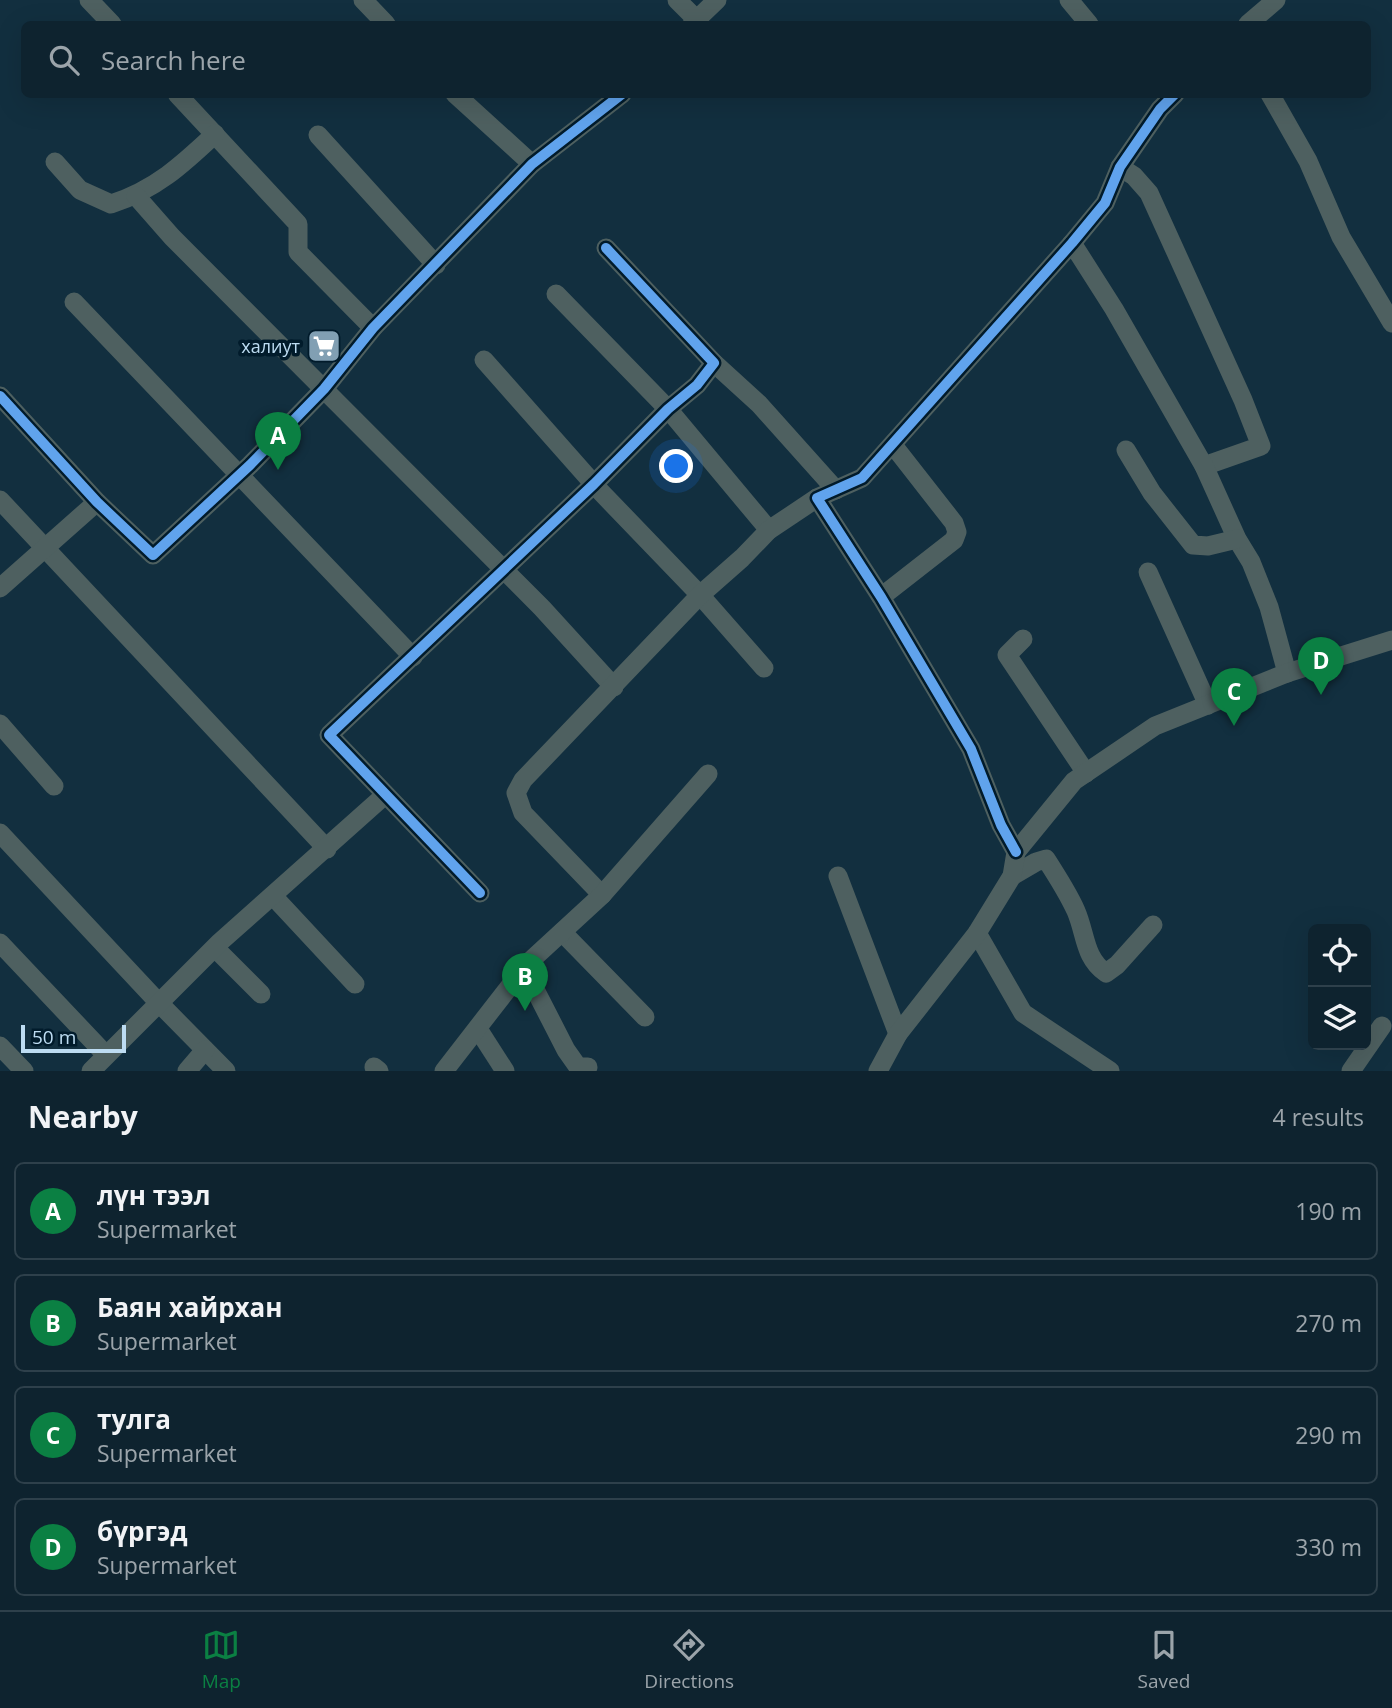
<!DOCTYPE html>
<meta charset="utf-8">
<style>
:root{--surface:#0e232f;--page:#1c2f3b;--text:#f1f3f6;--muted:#9ba4aa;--line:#2e404b;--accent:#0b8043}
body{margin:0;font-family:"Open Sans",sans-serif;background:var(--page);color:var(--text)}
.controls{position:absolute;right:21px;bottom:21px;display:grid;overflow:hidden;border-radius:10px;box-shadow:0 7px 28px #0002}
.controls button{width:63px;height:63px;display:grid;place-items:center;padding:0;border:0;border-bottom:2px solid var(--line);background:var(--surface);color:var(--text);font:35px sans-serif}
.scale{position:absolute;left:21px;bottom:18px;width:105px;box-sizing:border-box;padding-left:7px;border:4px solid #bddcf2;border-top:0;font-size:19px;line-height:24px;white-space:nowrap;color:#bddcf2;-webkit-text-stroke:5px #011b2b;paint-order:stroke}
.you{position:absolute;left:677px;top:467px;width:24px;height:24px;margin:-18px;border:5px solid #fff;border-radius:50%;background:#1a73e8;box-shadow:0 0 0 10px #1a73e833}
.badge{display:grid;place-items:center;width:46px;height:46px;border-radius:50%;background:var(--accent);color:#fff;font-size:23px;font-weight:700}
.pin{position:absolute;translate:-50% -58px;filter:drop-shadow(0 2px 4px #0008)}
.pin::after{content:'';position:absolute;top:37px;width:24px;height:21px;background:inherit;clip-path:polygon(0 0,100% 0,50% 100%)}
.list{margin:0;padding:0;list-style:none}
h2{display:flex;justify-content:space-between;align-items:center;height:91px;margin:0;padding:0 28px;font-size:30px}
h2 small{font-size:23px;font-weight:400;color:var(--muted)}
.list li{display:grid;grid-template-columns:46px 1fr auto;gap:21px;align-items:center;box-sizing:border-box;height:98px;margin:0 14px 14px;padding:0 14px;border:2px solid var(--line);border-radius:10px}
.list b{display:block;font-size:26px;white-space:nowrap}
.list p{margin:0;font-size:23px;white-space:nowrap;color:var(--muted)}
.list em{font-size:23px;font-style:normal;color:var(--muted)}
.icon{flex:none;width:38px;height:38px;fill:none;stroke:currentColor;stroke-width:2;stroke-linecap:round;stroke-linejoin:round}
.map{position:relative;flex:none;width:1392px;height:1071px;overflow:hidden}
.search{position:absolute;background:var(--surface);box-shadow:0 7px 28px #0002;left:21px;right:21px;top:21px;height:77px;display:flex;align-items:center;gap:18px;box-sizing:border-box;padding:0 24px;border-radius:10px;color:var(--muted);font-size:26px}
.sheet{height:539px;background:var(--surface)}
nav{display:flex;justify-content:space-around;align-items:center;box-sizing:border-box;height:98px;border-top:2px solid var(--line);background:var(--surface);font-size:19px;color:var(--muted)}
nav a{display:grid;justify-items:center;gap:4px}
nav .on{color:var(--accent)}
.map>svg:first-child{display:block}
</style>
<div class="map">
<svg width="1392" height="1071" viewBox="0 0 1392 1071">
<rect width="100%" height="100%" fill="#122f3f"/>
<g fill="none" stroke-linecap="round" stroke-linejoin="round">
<g stroke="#4e6060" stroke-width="19">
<polyline points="89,0 112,24"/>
<polyline points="363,0 386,24"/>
<polyline points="677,0 697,20"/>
<polyline points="1069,0 1089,24"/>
<polyline points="692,24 717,0"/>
<polyline points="1248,24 1276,0"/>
<polyline points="177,94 298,224 298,252 373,328"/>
<polyline points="455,94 532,164"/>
<polyline points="1270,94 1308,161 1341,237 1392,323"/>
<polyline points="318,135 436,265"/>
<path d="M55 162 80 190 111 204C155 190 182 165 215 134"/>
<polyline points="1120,167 1134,176 1149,193 1243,400 1261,446 1204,466"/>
<polyline points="136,196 172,237 542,608 614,687"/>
<polyline points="1072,243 1114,309 1204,466 1237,539 1251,562 1269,607 1287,673"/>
<polyline points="556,294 668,409 769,530"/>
<polyline points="74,302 413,657"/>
<polyline points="484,360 599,490 700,595 764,668"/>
<polyline points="714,363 759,404 836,490"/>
<polyline points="0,396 97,502 153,555 250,465 324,389 373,328 532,164 622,94"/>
<polyline points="1126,450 1152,493 1193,545 1208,546 1237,539"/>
<polyline points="0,500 327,849"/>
<polyline points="1148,572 1208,705"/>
<polyline points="0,588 97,502"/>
<polyline points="881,597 954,540 957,532 954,523 893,445"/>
<polyline points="1023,639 1007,655 1086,773"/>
<polyline points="0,724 54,786"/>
<polyline points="0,833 159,1003 226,1071"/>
<polyline points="1016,852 1001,825 971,749 881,597 817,498 862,478 1072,243 1105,203 1120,167 1160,109 1175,94"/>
<polyline points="838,876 898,1034"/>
<path d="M1012 876 1036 862 1046 859C1057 876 1068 893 1076 911 1086 934 1084 958 1106 973L1117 965 1153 925"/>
<polyline points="480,893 329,735 594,484 668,409 697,385 714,363 606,248"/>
<polyline points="602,895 523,813 516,793 523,780 700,595 742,558 769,530 817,498"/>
<polyline points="273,896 355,984"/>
<polyline points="562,932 645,1017"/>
<polyline points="977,933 1023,1013 1110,1071"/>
<polyline points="0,943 106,1055"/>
<polyline points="215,948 261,994"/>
<polyline points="524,968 566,1050 578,1067 588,1067"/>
<polyline points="478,1029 505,1071"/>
<polyline points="0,1046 24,1071"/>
<polyline points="374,1067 379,1071"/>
<polyline points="91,1071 220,942 385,795"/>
<polyline points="187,1071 205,1050"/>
<polyline points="444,1071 527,964 602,895 708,774"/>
<polyline points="878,1071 898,1034 977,933 1012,876 1016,852 1074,781 1155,726 1287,673 1392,640"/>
<polyline points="1351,1071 1382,1026"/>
</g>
<defs>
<g id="cycleway">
<polyline points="0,396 97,502 153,555 250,465 324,389 373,328 532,164 622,94"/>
<polyline points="1016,852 1001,825 971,749 881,597 817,498 862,478 1072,243 1105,203 1120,167 1160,109 1175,94"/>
<polyline points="480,893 329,735 594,484 668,409 697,385 714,363 606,248"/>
</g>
</defs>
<use href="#cycleway" stroke="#011b2b" stroke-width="15"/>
<use href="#cycleway" stroke="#60a3ed" stroke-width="10"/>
</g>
<defs>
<symbol id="supermarket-square" viewBox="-11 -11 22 22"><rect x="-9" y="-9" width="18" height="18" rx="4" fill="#819fb3" stroke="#011b2b"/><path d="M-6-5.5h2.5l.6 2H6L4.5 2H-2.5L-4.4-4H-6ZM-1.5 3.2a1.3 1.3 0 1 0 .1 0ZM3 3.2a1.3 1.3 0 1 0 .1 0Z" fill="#fff"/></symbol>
</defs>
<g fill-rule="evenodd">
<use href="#supermarket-square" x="305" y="327" width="38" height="38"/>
</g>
<g text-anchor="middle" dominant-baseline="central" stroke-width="7" stroke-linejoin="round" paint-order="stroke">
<g font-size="18" fill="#bddcf2" stroke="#011b2b" text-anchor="end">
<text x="300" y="346">халиут</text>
</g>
</g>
</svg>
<div class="controls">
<button><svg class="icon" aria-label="locate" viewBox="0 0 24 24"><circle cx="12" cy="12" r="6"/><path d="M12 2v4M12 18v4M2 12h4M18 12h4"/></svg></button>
<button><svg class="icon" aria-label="layers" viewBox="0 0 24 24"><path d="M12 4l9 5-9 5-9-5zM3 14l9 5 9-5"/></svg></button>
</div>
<div class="scale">50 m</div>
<div class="you"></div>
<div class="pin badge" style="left:278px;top:470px">A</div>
<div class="pin badge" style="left:525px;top:1011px">B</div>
<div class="pin badge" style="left:1234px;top:726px">C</div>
<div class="pin badge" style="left:1321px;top:695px">D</div>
<div class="search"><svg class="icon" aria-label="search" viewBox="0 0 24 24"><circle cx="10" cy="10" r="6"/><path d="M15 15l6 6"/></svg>Search here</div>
</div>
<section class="sheet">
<h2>Nearby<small>4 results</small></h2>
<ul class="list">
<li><span class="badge">A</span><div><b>лүн тээл</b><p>Supermarket</p></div><em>190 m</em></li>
<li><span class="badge">B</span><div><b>Баян хайрхан</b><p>Supermarket</p></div><em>270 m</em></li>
<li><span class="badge">C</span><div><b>тулга</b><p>Supermarket</p></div><em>290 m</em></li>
<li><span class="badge">D</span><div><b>бүргэд</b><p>Supermarket</p></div><em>330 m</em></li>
</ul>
</section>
<nav>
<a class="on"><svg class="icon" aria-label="map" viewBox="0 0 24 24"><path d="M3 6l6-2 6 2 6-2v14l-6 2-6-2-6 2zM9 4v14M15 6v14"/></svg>Map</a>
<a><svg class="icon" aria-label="directions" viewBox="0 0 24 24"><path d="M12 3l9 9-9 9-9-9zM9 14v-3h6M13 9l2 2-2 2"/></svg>Directions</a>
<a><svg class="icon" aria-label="saved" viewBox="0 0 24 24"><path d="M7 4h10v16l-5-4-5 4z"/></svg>Saved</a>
</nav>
